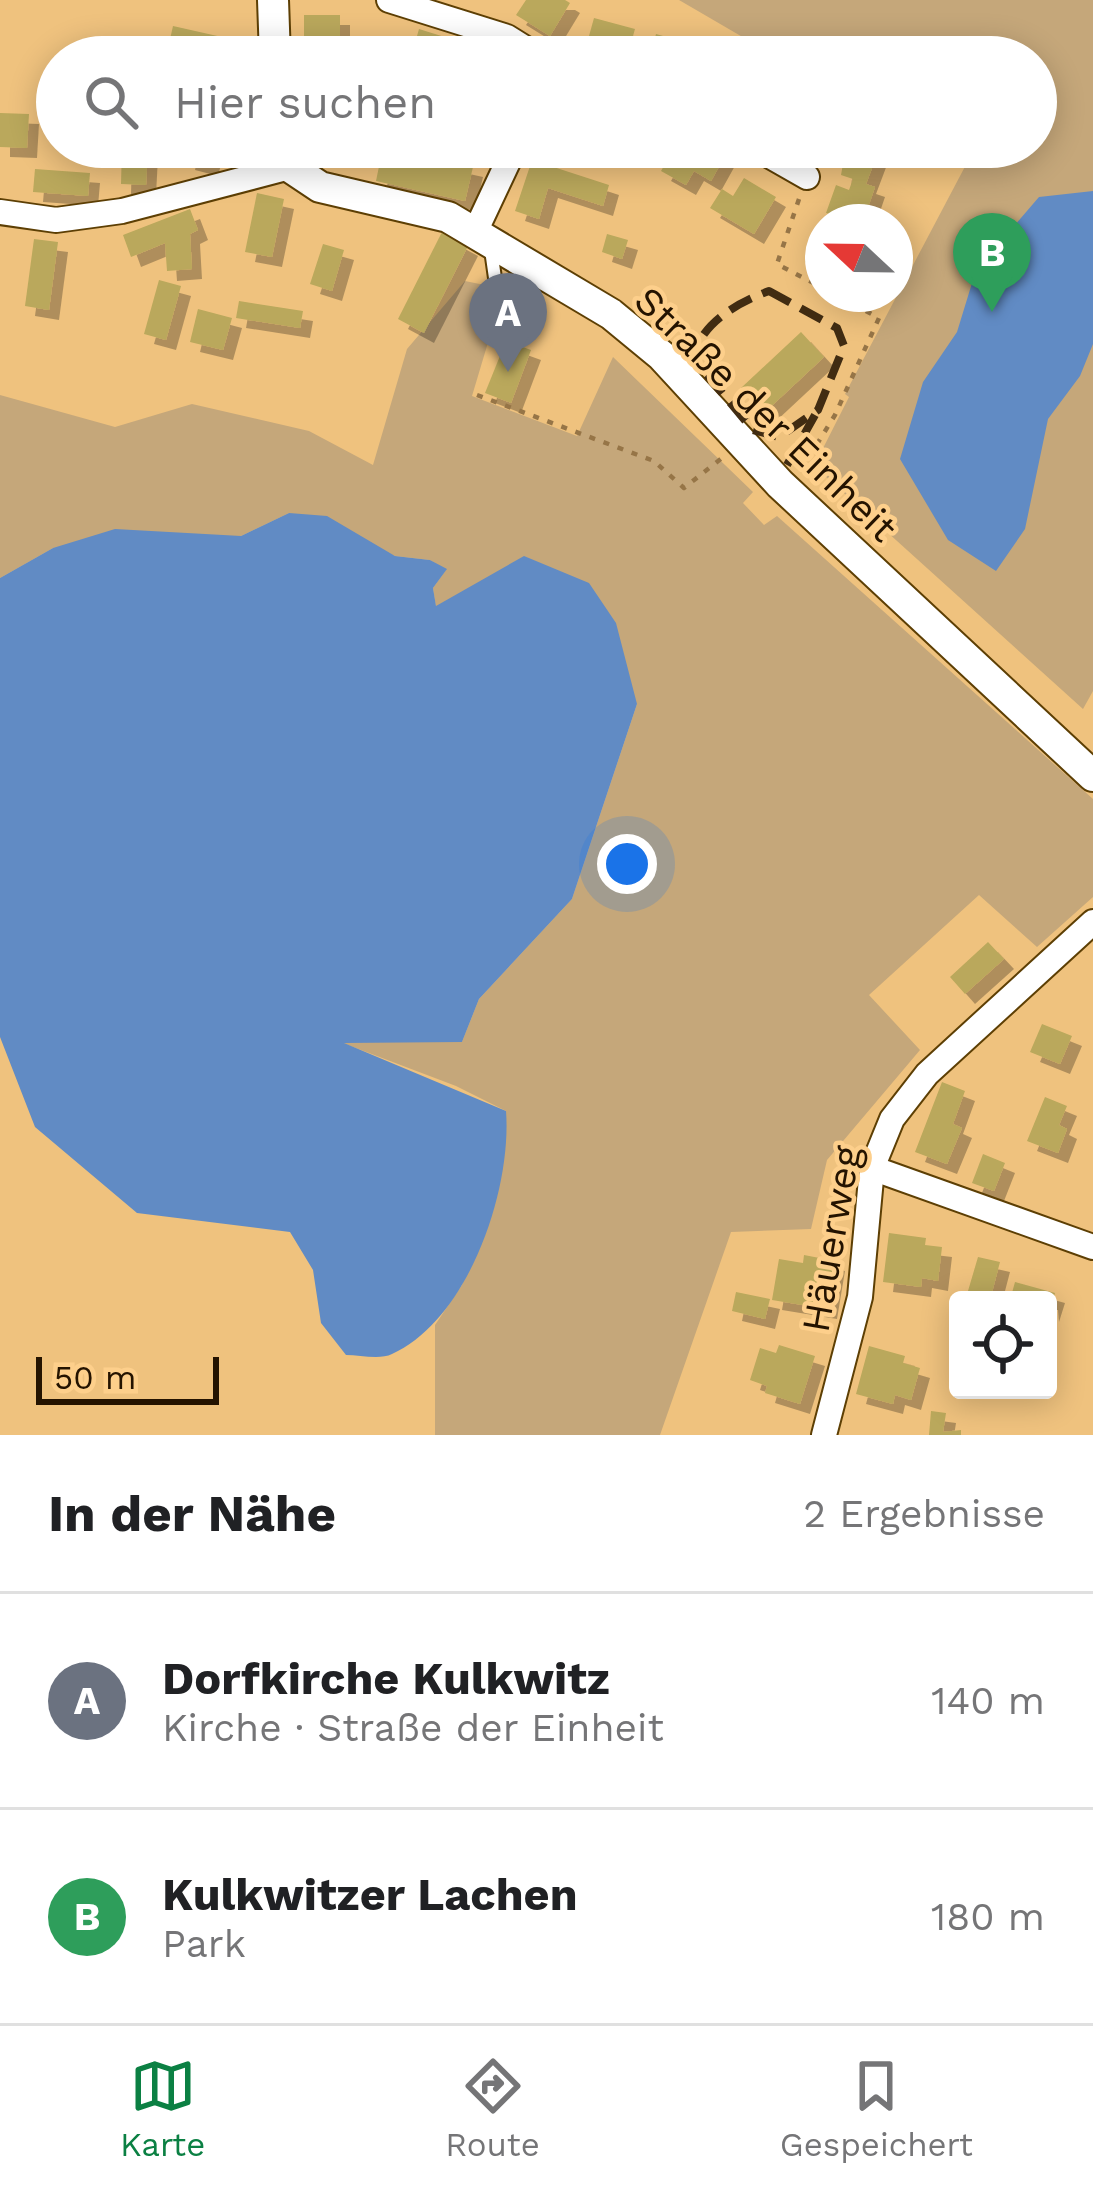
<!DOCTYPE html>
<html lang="de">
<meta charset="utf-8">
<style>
:root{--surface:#fff;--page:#f2f2f2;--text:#202124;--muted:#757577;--line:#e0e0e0;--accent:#0b8043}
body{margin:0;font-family:"Work Sans",sans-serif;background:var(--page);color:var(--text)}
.controls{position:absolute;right:36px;bottom:36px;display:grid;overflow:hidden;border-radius:12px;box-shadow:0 6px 30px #0003}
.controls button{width:108px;height:108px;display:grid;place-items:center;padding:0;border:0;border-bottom:3px solid var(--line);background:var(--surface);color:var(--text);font:60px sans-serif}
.compass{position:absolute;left:805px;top:204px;width:108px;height:108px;border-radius:50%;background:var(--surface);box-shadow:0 6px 30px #0003;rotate:292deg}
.scale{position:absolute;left:36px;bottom:30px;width:183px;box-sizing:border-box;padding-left:12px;border:6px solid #241300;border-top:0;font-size:33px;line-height:42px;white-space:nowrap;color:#241300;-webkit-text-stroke:9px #fdcf8b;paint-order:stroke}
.you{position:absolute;left:627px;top:864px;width:42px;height:42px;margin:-30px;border:9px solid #fff;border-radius:50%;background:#1a73e8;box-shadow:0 0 0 18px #1a73e833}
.badge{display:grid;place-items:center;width:78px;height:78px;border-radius:50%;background:var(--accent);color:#fff;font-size:39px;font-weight:700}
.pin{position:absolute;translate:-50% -99px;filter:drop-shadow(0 3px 6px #0008)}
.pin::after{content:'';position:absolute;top:63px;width:42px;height:36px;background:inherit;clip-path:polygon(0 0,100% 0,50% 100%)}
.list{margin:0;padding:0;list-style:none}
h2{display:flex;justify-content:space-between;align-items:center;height:156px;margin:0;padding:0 48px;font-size:51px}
h2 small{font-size:39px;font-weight:400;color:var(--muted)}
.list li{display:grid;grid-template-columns:78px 1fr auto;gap:36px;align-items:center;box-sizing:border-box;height:216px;padding:0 48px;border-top:3px solid var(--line)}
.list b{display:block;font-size:45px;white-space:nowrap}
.list p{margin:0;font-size:39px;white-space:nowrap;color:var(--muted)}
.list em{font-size:39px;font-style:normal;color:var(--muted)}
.icon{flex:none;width:66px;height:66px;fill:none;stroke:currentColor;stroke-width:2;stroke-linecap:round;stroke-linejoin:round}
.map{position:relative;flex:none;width:1093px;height:1435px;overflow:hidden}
.search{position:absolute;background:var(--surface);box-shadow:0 6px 30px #0003;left:36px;right:36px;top:36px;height:132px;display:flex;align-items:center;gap:30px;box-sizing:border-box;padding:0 42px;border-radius:66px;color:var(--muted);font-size:45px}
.sheet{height:588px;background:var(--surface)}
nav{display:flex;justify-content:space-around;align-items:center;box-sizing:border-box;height:168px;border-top:3px solid var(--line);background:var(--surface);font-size:33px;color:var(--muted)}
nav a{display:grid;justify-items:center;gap:6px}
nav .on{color:var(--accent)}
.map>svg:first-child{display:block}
</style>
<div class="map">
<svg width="1093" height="1435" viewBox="0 0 1093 1435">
<defs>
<filter id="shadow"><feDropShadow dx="10" dy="10" stdDeviation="0" flood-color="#0004"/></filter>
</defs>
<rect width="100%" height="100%" fill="#efc27e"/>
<g fill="#c5a77a">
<polygon points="679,0 1093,0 1093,691 1083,709 814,466 849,397 845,394 969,159 947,147 1036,147 1036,57 777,57"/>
<polygon points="465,281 504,289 472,396 577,436 613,357 753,492 743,503 764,525 777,516 1093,799 1093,897 1037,947 979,895 869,995 920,1050 827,1160 811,1229 731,1232 660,1435 435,1435 435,1325 462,1285 506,1111 456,1086 340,1042 462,1042 479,999 572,899 637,704 436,607 433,588 446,570 430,560 395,556 289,513 241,536 53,548 0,578 0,395 115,427 192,404 309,431 373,465 407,349"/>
</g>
<g fill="#618bc4">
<polygon points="1093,191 1093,344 1080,376 1048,419 1025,529 996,571 948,540 900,459 923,382 957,332 976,270 1039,197"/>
<path d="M289 513 327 516 395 556 430 560 447 569 433 588 436 606 524 556 589 583 616 623 637 704 572 899 479 999 462 1042 344 1043 506 1111C512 1189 469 1319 392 1354 380 1360 360 1355 346 1355L321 1323 313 1270 290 1232 137 1213 35 1127 0 1037V578L53 548 115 529 241 536Z"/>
</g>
<g fill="#baa85b" filter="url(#shadow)">
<polygon points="526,0 565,0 570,3 550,36 516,15"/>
<rect x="304" y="15" width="36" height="42"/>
<polygon points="594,18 635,29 627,57 584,54"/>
<polygon points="173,26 244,42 240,57 166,57"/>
<polygon points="419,29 467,44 463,57 411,57"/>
<polygon points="656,34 698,46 695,57 650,57"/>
<polygon points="0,113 29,114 27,148 0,147"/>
<polygon points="122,147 148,147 146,185 121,184"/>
<polygon points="188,147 213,147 208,166 185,160"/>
<polygon points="383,147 473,167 465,201 376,181"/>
<polygon points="675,147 714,147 726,154 711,181 694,171 686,185 661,171"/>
<polygon points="846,147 880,147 866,184 875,187 863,222 826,213 836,185 849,190 853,179 841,175"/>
<polygon points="532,160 609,185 603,206 548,188 539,219 515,211"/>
<polygon points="35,169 90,173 88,196 33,192"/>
<polygon points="744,178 776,197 754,234 710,208 722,189 733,196"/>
<polygon points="257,193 284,199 272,257 245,252"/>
<polygon points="190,209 198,230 190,234 192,269 167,271 165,243 131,257 123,235"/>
<polygon points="819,222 823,223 823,269 805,262"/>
<polygon points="442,232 468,246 424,333 398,319"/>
<polygon points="607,234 628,240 622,259 602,252"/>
<polygon points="34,239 58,242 49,310 25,306"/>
<polygon points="323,244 344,250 332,291 310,284"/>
<polygon points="159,280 181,286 166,340 144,334"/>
<polygon points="239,301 303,311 300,328 236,318"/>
<polygon points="198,309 232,318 223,350 190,342"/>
<polygon points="801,332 824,357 764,413 741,388"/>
<polygon points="506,341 531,350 511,403 485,393"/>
<polygon points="988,942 1004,959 965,994 950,977"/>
<polygon points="1042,1024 1072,1036 1060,1064 1030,1052"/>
<polygon points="942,1082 965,1091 953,1124 962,1128 947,1164 915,1152"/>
<polygon points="1045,1097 1067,1106 1059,1125 1067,1129 1058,1153 1027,1141"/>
<polygon points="983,1154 1005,1163 994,1191 972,1183"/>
<polygon points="889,1233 926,1238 925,1245 942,1247 938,1281 922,1278 921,1287 883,1282"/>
<polygon points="804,1255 835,1261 827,1309 772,1300 779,1259 803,1263"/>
<polygon points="978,1257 1000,1262 990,1300 978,1300 979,1294 968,1291"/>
<polygon points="1015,1282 1055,1293 1049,1312 1048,1300 1010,1300"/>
<polygon points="736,1292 770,1299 765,1319 732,1311"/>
<polygon points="779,1345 815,1356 800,1404 765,1393 767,1386 750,1380 760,1348 776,1353"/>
<polygon points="869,1346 905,1356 903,1363 920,1368 911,1400 895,1395 893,1404 856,1394"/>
<polygon points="931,1411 946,1413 943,1432 961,1430 961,1435 929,1435"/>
</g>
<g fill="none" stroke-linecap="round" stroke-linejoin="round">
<defs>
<polyline id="service" points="491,304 496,285 491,250"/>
<g id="minor">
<polyline points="389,0 507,37 539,57"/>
<polyline points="754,147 807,177"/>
<polyline points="0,212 56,220 122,211 290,167"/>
<polyline points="476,230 515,147"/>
<polyline points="872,1168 1093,1247"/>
<polyline points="824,1435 860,1297 872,1168 892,1119 927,1074 1093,922"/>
</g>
<g id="tertiary">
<polyline points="273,0 275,57"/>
<polyline points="284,147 290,167 320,187 448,217 611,314 662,356 780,484 1093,776"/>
</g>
</defs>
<use href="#service" stroke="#5d3f04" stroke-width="16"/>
<use href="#minor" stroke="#5d3f04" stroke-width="28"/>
<use href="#tertiary" stroke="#5d3f04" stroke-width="34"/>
<g stroke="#967547" stroke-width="4.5" stroke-dasharray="6 9" stroke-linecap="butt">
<polyline points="799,199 777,264 823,288"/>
<polyline points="477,395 654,461 684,488 722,458"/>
<polyline points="801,470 835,415 879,318 834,294"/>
</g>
<use href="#service" stroke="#fff" stroke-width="12"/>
<use href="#minor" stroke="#fff" stroke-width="24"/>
<use href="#tertiary" stroke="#fff" stroke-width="30"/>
<g stroke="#412c12" stroke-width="8" stroke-dasharray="24 12" stroke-linecap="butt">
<path d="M769 291 837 328 844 346 818 410 779 437 753 430 693 358C701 323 737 303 769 291Z"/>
<polyline points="787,465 815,415"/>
</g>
</g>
<g text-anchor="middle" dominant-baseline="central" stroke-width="9" stroke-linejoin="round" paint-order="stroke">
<g font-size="39" fill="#241300" stroke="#fdcf8b">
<text transform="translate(766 414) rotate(44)">Straße der Einheit</text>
<text transform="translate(831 1239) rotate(-80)">Häuerweg</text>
</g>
</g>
</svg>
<div class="controls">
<button><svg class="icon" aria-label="locate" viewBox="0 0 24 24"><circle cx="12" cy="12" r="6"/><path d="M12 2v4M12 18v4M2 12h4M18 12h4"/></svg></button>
</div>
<svg class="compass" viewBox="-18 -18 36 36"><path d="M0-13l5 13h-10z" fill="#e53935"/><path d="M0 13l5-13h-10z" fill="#757577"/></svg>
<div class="scale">50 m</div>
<div class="you"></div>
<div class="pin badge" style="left:508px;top:372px;background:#6b7280">A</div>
<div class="pin badge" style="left:992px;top:312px;background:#2e9e5b">B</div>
<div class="search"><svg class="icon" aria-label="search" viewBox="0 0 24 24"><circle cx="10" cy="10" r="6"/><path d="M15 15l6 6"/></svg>Hier suchen</div>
</div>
<section class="sheet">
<h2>In der Nähe<small>2 Ergebnisse</small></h2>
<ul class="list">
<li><span class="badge" style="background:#6b7280">A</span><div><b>Dorfkirche Kulkwitz</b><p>Kirche · Straße der Einheit</p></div><em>140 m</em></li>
<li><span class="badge" style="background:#2e9e5b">B</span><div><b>Kulkwitzer Lachen</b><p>Park</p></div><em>180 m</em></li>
</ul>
</section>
<nav>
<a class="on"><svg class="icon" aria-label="map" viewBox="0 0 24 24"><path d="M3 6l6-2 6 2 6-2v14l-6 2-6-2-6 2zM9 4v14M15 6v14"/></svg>Karte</a>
<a><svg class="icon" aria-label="directions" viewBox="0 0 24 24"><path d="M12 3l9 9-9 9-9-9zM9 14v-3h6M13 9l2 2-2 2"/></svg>Route</a>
<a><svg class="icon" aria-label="saved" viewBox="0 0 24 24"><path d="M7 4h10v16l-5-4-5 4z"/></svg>Gespeichert</a>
</nav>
